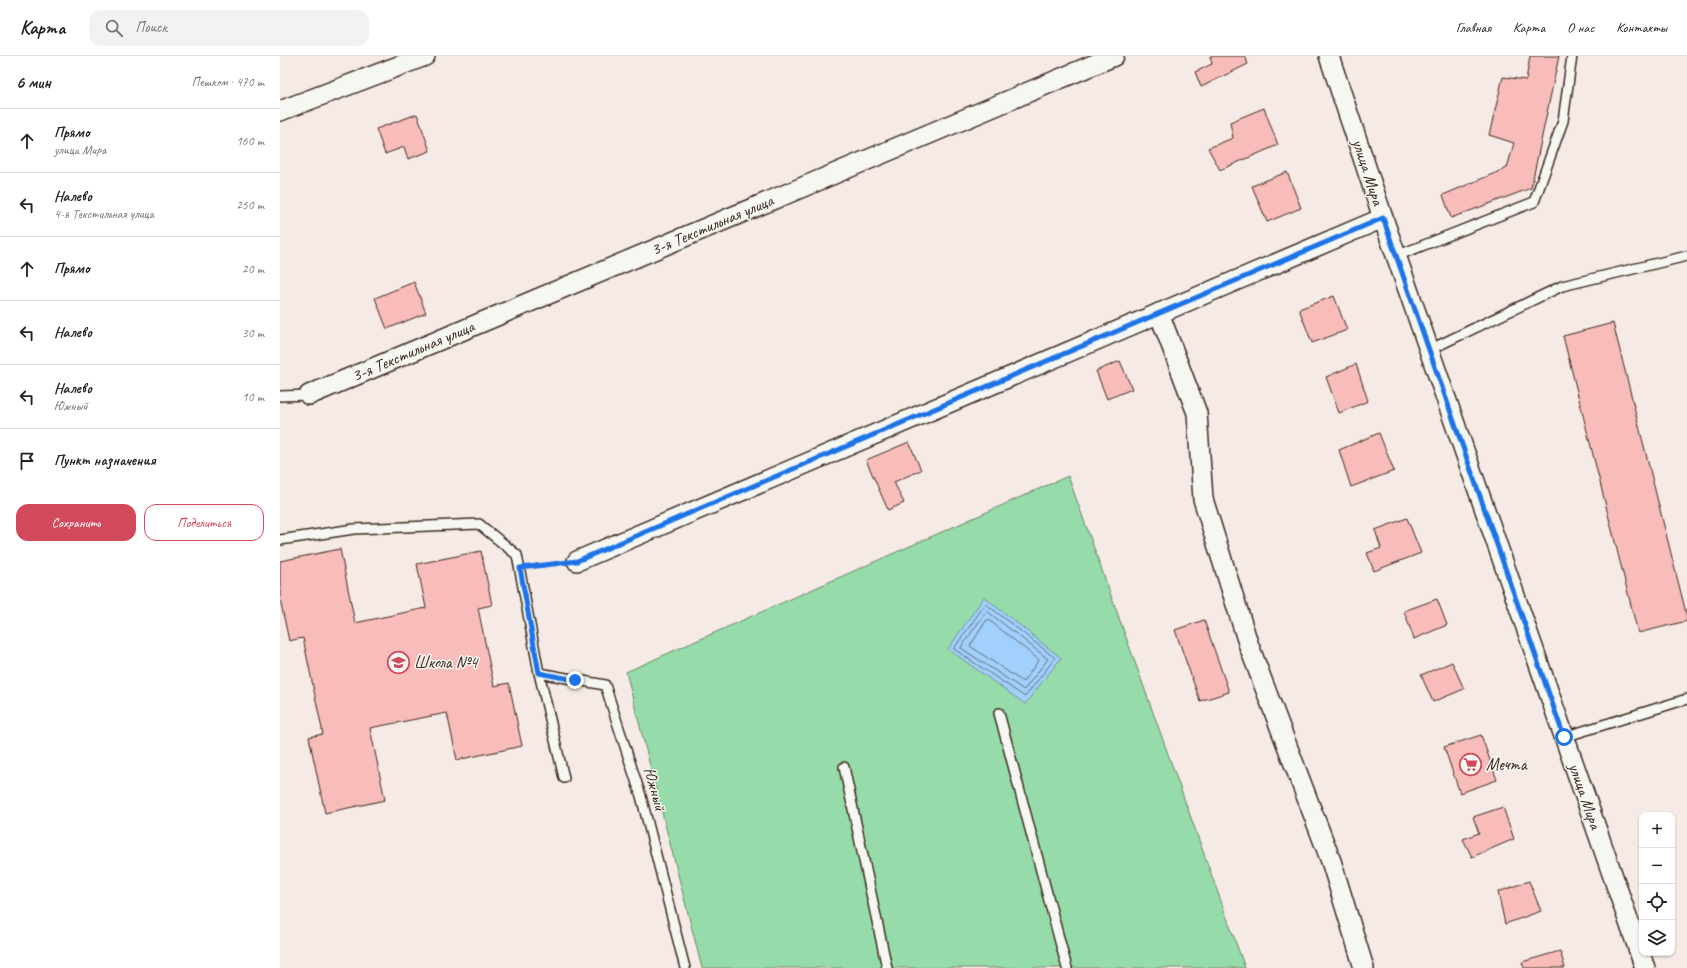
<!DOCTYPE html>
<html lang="ru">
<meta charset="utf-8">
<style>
:root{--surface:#fff;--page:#f2f2f2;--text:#222;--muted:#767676;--line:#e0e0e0;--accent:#d1495b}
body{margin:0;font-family:Caveat,sans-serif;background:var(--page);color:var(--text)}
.controls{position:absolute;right:12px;bottom:12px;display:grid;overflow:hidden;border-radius:8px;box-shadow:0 1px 3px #0004}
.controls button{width:36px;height:36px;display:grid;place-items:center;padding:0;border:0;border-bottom:1px solid var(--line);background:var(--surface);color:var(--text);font:20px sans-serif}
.stop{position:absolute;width:12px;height:12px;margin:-9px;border:3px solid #1a73e8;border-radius:50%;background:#fff}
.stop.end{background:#1a73e8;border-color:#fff;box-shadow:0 1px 4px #0008}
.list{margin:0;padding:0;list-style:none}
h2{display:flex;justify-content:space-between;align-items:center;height:52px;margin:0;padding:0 16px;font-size:17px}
h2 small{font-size:13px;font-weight:400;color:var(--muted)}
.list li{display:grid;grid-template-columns:26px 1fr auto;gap:12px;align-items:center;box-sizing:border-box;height:64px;padding:0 16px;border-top:1px solid var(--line)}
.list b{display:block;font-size:15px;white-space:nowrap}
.list p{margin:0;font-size:13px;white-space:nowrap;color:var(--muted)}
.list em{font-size:13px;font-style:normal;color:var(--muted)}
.actions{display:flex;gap:8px;padding:12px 16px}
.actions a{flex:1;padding:9px 0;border:1px solid var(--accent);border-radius:12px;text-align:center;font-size:14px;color:var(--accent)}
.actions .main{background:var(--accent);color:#fff}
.icon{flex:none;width:22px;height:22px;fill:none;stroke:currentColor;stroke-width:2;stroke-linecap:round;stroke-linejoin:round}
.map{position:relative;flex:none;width:1407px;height:912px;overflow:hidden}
header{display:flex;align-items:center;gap:24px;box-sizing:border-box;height:56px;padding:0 20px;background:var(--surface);border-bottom:1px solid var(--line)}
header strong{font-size:19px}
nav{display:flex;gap:22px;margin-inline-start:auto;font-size:14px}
.search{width:280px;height:36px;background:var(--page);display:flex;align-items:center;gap:10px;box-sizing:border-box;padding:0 14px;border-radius:12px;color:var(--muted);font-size:15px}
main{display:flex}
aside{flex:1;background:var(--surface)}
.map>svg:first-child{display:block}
</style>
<header>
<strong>Карта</strong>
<div class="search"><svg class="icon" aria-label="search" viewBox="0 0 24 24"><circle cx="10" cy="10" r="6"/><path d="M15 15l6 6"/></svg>Поиск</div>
<nav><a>Главная</a><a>Карта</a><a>О нас</a><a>Контакты</a></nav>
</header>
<main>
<aside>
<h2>6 мин<small>Пешком · 470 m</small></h2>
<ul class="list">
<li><svg class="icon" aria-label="ahead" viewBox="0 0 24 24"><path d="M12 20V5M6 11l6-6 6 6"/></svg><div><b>Прямо</b><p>улица Мира</p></div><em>160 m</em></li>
<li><svg class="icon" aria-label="left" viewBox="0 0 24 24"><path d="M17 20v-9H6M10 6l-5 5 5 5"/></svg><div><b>Налево</b><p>4-я Текстильная улица</p></div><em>250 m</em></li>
<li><svg class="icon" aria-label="ahead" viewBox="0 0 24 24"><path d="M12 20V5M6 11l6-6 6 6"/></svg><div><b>Прямо</b></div><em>20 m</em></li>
<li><svg class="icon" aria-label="left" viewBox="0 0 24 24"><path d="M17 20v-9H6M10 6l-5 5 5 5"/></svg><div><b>Налево</b></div><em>30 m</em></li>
<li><svg class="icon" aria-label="left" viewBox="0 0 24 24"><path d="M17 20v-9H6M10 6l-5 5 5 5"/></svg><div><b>Налево</b><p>Южный</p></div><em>10 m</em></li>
<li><svg class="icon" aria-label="arrive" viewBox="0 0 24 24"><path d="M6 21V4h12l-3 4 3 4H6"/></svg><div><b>Пункт назначения</b></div></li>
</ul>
<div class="actions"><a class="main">Сохранить</a><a>Поделиться</a></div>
</aside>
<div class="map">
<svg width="1407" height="912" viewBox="0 0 1407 912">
<rect width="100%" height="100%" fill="#f6eae7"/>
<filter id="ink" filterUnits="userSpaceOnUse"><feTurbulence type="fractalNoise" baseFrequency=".025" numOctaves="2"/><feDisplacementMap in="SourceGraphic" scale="8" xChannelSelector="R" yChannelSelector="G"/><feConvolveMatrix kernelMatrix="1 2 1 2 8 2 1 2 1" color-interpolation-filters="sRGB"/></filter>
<g filter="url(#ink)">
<polygon fill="#95dcaa" stroke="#688364" points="788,420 965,912 422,912 346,616"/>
<polygon fill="#a1d0fc" stroke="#788ea3" points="704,541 781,602 745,648 668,593"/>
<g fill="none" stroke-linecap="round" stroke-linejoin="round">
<g stroke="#646c77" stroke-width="1">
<polygon points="706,548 775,602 745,641 674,593"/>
<polygon points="707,555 768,603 744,634 681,592"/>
<polygon points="709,564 759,604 743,626 690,590 706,565"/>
</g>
</g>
<g fill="#f8bcba" stroke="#3b2a1e">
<polygon points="930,0 965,0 968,8 921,31 915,16 932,8"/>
<polygon points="1250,0 1279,0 1251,132 1171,162 1163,139 1227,112 1234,87 1209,79 1223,21 1246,24"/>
<polygon points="984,52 998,89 940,114 928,92 953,82 950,66"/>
<polygon points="137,58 150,95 128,103 124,91 105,98 96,73"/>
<polygon points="1007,116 1021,152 987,166 972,130"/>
<polygon points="134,226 146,257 107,273 95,242"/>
<polygon points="1054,240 1067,274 1032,287 1019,253"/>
<polygon points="1333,267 1407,561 1407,565 1358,577 1283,280"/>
<polygon points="840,305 852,333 827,343 816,315"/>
<polygon points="1076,308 1088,345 1059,357 1046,321"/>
<polygon points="1099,377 1114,415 1071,431 1059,394"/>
<polygon points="629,386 641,414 614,426 624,447 608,454 586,404"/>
<polygon points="1127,462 1141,497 1094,515 1087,497 1101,492 1095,474"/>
<polygon points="60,493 75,567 146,552 137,508 201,495 212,549 198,552 214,630 229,627 242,690 177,704 167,657 90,672 105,744 45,757 29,681 43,678 23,582 9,585 0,543 0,505"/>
<polygon points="1157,543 1167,569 1134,583 1124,555"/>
<polygon points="924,564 949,636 920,645 895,574"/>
<polygon points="1172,606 1184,633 1153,646 1141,619"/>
<polygon points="1201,679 1217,724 1180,737 1164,691"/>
<polygon points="1223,751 1234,783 1192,801 1183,783 1199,777 1193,761"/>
<polygon points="1249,825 1261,855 1225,868 1218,836"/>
<polygon points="1280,895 1285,912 1244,912 1242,906"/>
</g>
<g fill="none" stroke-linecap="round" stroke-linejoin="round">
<defs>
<g id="service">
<polyline points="1116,200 1254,146 1283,65 1292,0"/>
<polyline points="1149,294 1282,230 1407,200"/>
<polyline points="0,340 29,339"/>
<polyline points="0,484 74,473 199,468 237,499 259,617 284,722"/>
<polyline points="259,617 325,629 361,740 405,912"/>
<polyline points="719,657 787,912"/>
<polyline points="1284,681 1407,643"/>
<polyline points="564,711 607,912"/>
</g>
<g id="minor">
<polyline points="1049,0 1103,162 1365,912"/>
<polyline points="0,55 145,0"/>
<polyline points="879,257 917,357 923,443 969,590 1051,805 1084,912"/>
<polyline points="29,339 834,0"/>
<polyline points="297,505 1103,162"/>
</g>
</defs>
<use href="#service" stroke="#3b2a1e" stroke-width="12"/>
<use href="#minor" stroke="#3b2a1e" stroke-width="22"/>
<polyline stroke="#3b2a1e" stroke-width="2.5" stroke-dasharray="3 3" stroke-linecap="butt" points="256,510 277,508"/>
<use href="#service" stroke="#f6f6f2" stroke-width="9"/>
<use href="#minor" stroke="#f6f6f2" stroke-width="19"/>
</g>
</g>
<g fill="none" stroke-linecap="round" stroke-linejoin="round" filter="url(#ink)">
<polyline stroke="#1a73e8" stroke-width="5" points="295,624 259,617 240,512 297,505 1103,162 1284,681"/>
</g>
<defs>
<symbol id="school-ring" viewBox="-11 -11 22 22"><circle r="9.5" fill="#f6f6f2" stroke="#d1495b" stroke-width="1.5"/><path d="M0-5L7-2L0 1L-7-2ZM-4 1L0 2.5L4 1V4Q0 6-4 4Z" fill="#d1495b"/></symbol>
<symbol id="supermarket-ring" viewBox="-11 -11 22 22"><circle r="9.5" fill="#f6f6f2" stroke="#d1495b" stroke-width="1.5"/><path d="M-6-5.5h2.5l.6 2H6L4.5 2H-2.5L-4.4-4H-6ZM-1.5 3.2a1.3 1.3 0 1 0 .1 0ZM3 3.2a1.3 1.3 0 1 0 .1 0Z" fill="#d1495b"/></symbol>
</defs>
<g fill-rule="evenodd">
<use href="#school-ring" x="106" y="594" width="25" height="25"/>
<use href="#supermarket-ring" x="1178" y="696" width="25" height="25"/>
</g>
<g text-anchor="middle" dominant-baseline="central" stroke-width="3" stroke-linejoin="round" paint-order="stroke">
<g font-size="17" fill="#3b2a1e" stroke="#f6f6f2">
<text transform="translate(1088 116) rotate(72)">улица Мира</text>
<text transform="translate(432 169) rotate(-23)">3-я Текстильная улица</text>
<text transform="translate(133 295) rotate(-23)">3-я Текстильная улица</text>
<text transform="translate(375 733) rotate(74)">Южный</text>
<text transform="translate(1305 740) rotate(71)">улица Мира</text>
</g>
<g font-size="17" fill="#3b2a1e" stroke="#f6f6f2" text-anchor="start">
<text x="134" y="606">Школа №4</text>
<text x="1206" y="708">Мечта</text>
</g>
</g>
</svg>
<div class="controls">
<button>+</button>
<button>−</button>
<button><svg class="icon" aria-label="locate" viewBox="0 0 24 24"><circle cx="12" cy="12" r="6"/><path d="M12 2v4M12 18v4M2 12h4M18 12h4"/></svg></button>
<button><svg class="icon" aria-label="layers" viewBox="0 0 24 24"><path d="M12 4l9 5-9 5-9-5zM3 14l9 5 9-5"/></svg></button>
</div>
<div class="stop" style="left:1284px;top:681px"></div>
<div class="stop end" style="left:295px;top:624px"></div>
</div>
</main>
